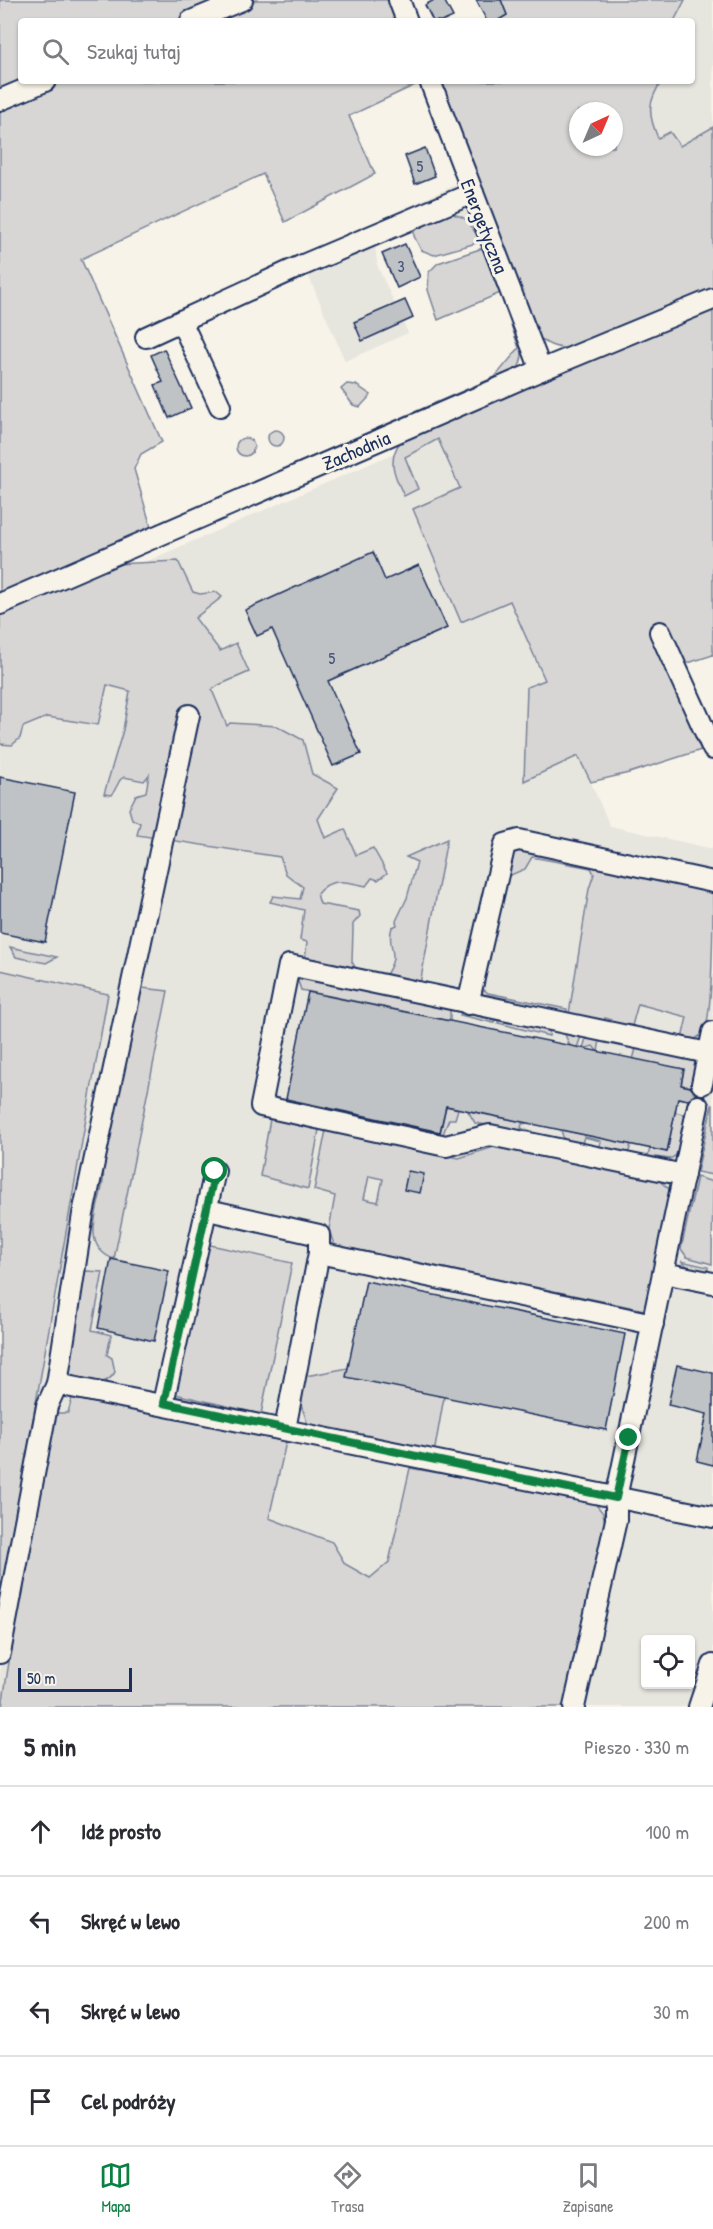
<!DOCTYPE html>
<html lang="pl">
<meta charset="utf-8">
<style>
:root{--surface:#fff;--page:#f2f2f3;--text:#2b2b33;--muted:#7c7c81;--line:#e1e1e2;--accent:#0b8043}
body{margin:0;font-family:"Patrick Hand",sans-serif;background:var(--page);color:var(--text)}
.controls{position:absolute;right:18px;bottom:18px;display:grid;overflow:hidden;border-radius:6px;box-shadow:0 2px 4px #0004}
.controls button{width:54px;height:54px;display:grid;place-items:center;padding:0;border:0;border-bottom:2px solid var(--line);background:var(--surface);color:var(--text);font:30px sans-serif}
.compass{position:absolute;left:569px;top:102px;width:54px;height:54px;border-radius:50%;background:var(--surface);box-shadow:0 2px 4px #0004;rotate:44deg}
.scale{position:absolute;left:18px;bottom:15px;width:114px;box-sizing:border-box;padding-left:6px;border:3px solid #1b2f5e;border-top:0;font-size:16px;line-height:21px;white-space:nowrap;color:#1b2f5e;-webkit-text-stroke:4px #f7f3e8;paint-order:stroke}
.stop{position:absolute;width:18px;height:18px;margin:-14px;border:4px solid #0b8043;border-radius:50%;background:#fff}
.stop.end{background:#0b8043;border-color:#fff;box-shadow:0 2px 6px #0008}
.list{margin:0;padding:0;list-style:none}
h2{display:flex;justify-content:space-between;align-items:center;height:78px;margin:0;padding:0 24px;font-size:26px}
h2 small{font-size:20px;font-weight:400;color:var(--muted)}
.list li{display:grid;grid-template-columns:39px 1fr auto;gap:18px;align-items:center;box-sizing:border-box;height:90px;padding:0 24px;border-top:2px solid var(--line)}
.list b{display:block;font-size:22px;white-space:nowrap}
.list em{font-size:20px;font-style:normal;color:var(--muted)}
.icon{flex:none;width:33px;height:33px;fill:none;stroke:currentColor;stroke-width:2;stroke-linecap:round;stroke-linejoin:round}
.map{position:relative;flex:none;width:713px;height:1707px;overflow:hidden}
.search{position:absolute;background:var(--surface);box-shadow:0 2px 4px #0004;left:18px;right:18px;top:18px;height:66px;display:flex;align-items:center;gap:15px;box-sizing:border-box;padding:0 21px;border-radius:6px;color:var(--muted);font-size:22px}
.sheet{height:438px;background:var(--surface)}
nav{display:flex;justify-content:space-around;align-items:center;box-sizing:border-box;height:84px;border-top:2px solid var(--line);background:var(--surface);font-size:16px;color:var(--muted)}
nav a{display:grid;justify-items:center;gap:3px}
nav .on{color:var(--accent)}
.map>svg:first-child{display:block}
</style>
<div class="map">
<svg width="713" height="1707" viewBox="0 0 713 1707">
<rect width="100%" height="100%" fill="#f7f3e8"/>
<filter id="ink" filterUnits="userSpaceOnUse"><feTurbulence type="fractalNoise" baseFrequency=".0167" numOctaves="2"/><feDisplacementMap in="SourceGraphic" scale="12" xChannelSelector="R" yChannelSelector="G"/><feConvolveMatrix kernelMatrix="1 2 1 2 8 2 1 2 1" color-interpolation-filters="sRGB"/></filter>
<g filter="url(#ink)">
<g fill="#e6e5de" fill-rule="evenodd">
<polygon points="663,0 713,0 713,129 628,178 647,81 692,81 692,21 658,21"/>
<polygon points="457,184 474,228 445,216 375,244 377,265 408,333 345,361 300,256"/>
<path d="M436 435 610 826 713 849V1707H0V1607L108 994 0 971V707L107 685 131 691 157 737 137 835 166 839 143 563ZM646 1640H690V1684H646Z"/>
</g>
<g fill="#d7d6d4" stroke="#798299" stroke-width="1.5" fill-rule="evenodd">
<polygon points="0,0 227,0 176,21 21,21 21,81 0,93"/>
<polygon points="256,0 388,0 395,21 205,21"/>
<polygon points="501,0 685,0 674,21 498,21 507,15"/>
<path d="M60 81H416L417 84 349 116 375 174 285 222 263 174 81 259 162 442 141 454 134 469 151 527 495 377 519 348 500 293 438 320 428 290 429 272 438 263 483 248C488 263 493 278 500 293 510 317 534 348 515 373L0 598V106Z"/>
<path d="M438 81H662C647 102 648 115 658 138L670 132 680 146 713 127V290L572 349C555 348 545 345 534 332ZM578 111H614V147H578Z"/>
<path d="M438 213C465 213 469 219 480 242L434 255 421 250 414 236V223Z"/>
<path d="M713 308V655L666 670 701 750 629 773 591 782 578 756 524 781 527 687 545 680 510 601 461 622 413 509 460 488 438 439 405 457 418 489 404 496C395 477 386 460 401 441Z"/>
<polygon points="347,384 356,385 371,395 360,407 353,405 341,389"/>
<circle cx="276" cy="438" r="8"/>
<circle cx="245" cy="447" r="9"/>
<path d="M178 561 193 592 200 594 216 592 222 597 195 618 220 651 236 643 249 672 219 685 212 690 227 726 230 723 277 726 303 740 312 774 338 788 318 819 325 838 345 829 356 855 373 848 387 873 378 880 372 878 366 886C347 882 330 876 317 894L320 904 359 911 360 916 353 924V929L352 962 358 972 367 971 384 977C403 952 385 949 392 927L397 925 396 921 407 898 417 862 406 857 447 839 419 989 305 960 307 942 300 940 304 910 270 902 273 896 300 899 303 887 286 874 280 857 137 835 140 823 132 819 129 809 136 795 146 792 149 775 144 781 124 777 120 780 112 795 104 794 123 730 130 691 107 685 98 725 47 717 23 727 20 738 12 745 0 744V611L50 594 114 564Z"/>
<path d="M522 848 713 889C713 919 713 1007 705 1030 699 1039 691 1041 681 1043L687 1017 638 1004 630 1033 611 1028 612 1020 605 1018 602 1026 568 1020 589 889 594 874 591 868 532 857 525 869 508 876 489 961 483 960 509 854Z"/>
<polygon points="10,947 57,957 46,963 16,957"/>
<polygon points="0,970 108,994 0,1607"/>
<polygon points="480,972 486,974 483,989 488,993 567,1009 565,1019 471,995"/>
<polygon points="307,975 446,1005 450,1009 450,1021 301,990 298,981"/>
<path d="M142 988 168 991 114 1259C73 1244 108 1195 103 1168L136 996Z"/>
<polygon points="463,1009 496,1015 494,1023 460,1015"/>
<polygon points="500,1015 550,1027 549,1036 498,1023"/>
<polygon points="563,1030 582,1033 577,1048 570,1046"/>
<polygon points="587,1034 600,1039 598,1052 593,1046 583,1049"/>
<polygon points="637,1044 697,1060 699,1065 694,1087 681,1085 684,1069 633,1060"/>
<polygon points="712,1105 713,1105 713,1175 697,1172"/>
<polygon points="446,1106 458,1109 455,1119 449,1119 443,1134 440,1134"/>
<polygon points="468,1111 527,1123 522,1124 521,1128 526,1130 525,1132 475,1123"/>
<polygon points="675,1112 687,1115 680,1153 670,1159 648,1156 650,1148 667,1152"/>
<polygon points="270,1119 319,1130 308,1189 260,1176"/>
<path d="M326 1130 459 1158 494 1147 657 1179 669 1189 671 1201 649 1311 334 1245 329 1229 335 1196 314 1190ZM369 1176 383 1179 378 1202 364 1199Z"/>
<polygon points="561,1130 631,1144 628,1155 599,1150 601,1141 584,1137 581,1146 564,1140"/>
<polygon points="697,1177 713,1182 712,1264 687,1257 681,1249"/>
<polygon points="206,1244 292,1263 261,1414 175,1394"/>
<polygon points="681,1261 708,1267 708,1273 692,1270"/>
<path d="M86 1271 103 1272 92 1330 111 1335 107 1355 112 1358 115 1372C105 1389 92 1381 75 1378L71 1375 68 1366 83 1273Z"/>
<polygon points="348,1368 444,1397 435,1448 432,1450 308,1425 300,1401 306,1376"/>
<polygon points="72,1398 142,1408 286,1442 269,1518 332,1542 345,1564 370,1578 389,1562 410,1468 592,1500 603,1513 605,1523 567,1707 2,1707 44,1438 53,1413 68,1413"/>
</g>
<g fill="#c0c3c5" stroke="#1b2f5e" stroke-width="1.5">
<polygon points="434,0 444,0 453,17 444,21 433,21 425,5"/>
<polygon points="476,0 501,0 507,15 497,21 487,21"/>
<polygon points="425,148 435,176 415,184 405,156"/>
<polygon points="405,244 420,277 397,288 382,254"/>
<polygon points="405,300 413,318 362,341 354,322"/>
<polygon points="164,349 191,408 169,418 155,385 163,382 151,355"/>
<polygon points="373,552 385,580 419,565 447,628 328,681 361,754 333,766 272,629 257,636 245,610"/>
<polygon points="0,777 75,792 45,942 0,933"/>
<polygon points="308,992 684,1069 681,1085 690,1087 697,1094 688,1100 678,1098 667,1152 446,1106 440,1132 286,1099"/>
<polygon points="408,1171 424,1174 420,1193 404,1190"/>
<polygon points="111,1259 169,1271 154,1341 98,1328"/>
<polygon points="366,1281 625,1334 606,1430 346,1377"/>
<polygon points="677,1365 713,1373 713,1465 697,1461 707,1414 668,1405"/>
</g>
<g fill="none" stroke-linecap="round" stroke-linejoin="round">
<defs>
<g id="minor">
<polyline points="399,0 407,21"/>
<polyline points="191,21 242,0"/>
<polyline points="430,81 541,370"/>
<polyline points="0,100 45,81"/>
<polyline points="181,321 220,406"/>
<polyline points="146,337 303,265 473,193"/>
<polyline points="0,604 541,370 713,299"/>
<polyline points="660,632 713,749"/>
<polyline points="189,715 83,1214 57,1384 713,1517"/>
<polyline points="468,1004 505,844 519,840 713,882"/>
<polyline points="702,1084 713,1032"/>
<polyline points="684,1175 490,1135 446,1146 261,1106 289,965 708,1053"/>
<polyline points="217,1212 319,1235 319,1253"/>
<polyline points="664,1273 713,1283"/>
<polyline points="163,1403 215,1171"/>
<polyline points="285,1429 319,1253 653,1324"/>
<polyline points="0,1653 47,1406 57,1384"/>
<polyline points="574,1707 616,1520 616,1498 698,1106"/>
<polyline points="699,1707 713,1665"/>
</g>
</defs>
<use href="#minor" stroke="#1b2f5e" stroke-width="24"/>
<use href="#minor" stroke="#f7f3e8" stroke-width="20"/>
</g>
</g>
<g fill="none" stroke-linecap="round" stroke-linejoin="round" filter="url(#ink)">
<polyline stroke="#0b8043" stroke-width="8" points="215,1171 164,1403 616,1498 629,1438"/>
</g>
<g text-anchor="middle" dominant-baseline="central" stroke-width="6" stroke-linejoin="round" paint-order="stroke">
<g font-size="16" fill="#445478">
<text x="420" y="166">5</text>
<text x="401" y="266">3</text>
<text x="332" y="658">5</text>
</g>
<g font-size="20" fill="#1b2f5e" stroke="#f7f3e8">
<text transform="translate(485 226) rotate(69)">Energetyczna</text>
<text transform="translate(356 450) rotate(-23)">Zachodnia</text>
</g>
</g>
</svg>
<div class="controls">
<button><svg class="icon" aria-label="locate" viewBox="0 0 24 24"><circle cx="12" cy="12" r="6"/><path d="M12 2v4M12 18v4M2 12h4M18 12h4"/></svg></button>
</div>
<svg class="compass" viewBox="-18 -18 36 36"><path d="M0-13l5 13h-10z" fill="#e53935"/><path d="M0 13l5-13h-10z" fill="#7c7c81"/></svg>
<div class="scale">50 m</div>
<div class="stop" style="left:215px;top:1171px"></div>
<div class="stop end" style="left:629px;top:1438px"></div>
<div class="search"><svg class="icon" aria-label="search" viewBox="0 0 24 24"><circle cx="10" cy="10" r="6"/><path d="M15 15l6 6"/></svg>Szukaj tutaj</div>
</div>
<section class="sheet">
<h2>5 min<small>Pieszo · 330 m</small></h2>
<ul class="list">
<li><svg class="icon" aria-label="ahead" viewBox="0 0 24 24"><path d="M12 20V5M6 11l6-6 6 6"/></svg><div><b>Idź prosto</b></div><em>100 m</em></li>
<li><svg class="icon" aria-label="left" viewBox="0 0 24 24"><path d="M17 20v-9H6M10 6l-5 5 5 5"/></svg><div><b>Skręć w lewo</b></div><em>200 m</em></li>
<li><svg class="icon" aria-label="left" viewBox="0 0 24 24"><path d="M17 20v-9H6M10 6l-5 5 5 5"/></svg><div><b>Skręć w lewo</b></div><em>30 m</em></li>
<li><svg class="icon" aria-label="arrive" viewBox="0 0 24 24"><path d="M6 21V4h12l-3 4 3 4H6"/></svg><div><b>Cel podróży</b></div></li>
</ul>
</section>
<nav>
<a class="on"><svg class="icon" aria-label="map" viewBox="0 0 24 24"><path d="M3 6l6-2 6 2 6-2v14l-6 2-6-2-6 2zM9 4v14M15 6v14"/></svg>Mapa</a>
<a><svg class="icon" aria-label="directions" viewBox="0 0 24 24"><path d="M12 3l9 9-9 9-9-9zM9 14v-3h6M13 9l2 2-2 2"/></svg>Trasa</a>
<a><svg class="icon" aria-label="saved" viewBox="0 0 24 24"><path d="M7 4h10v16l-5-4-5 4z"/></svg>Zapisane</a>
</nav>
